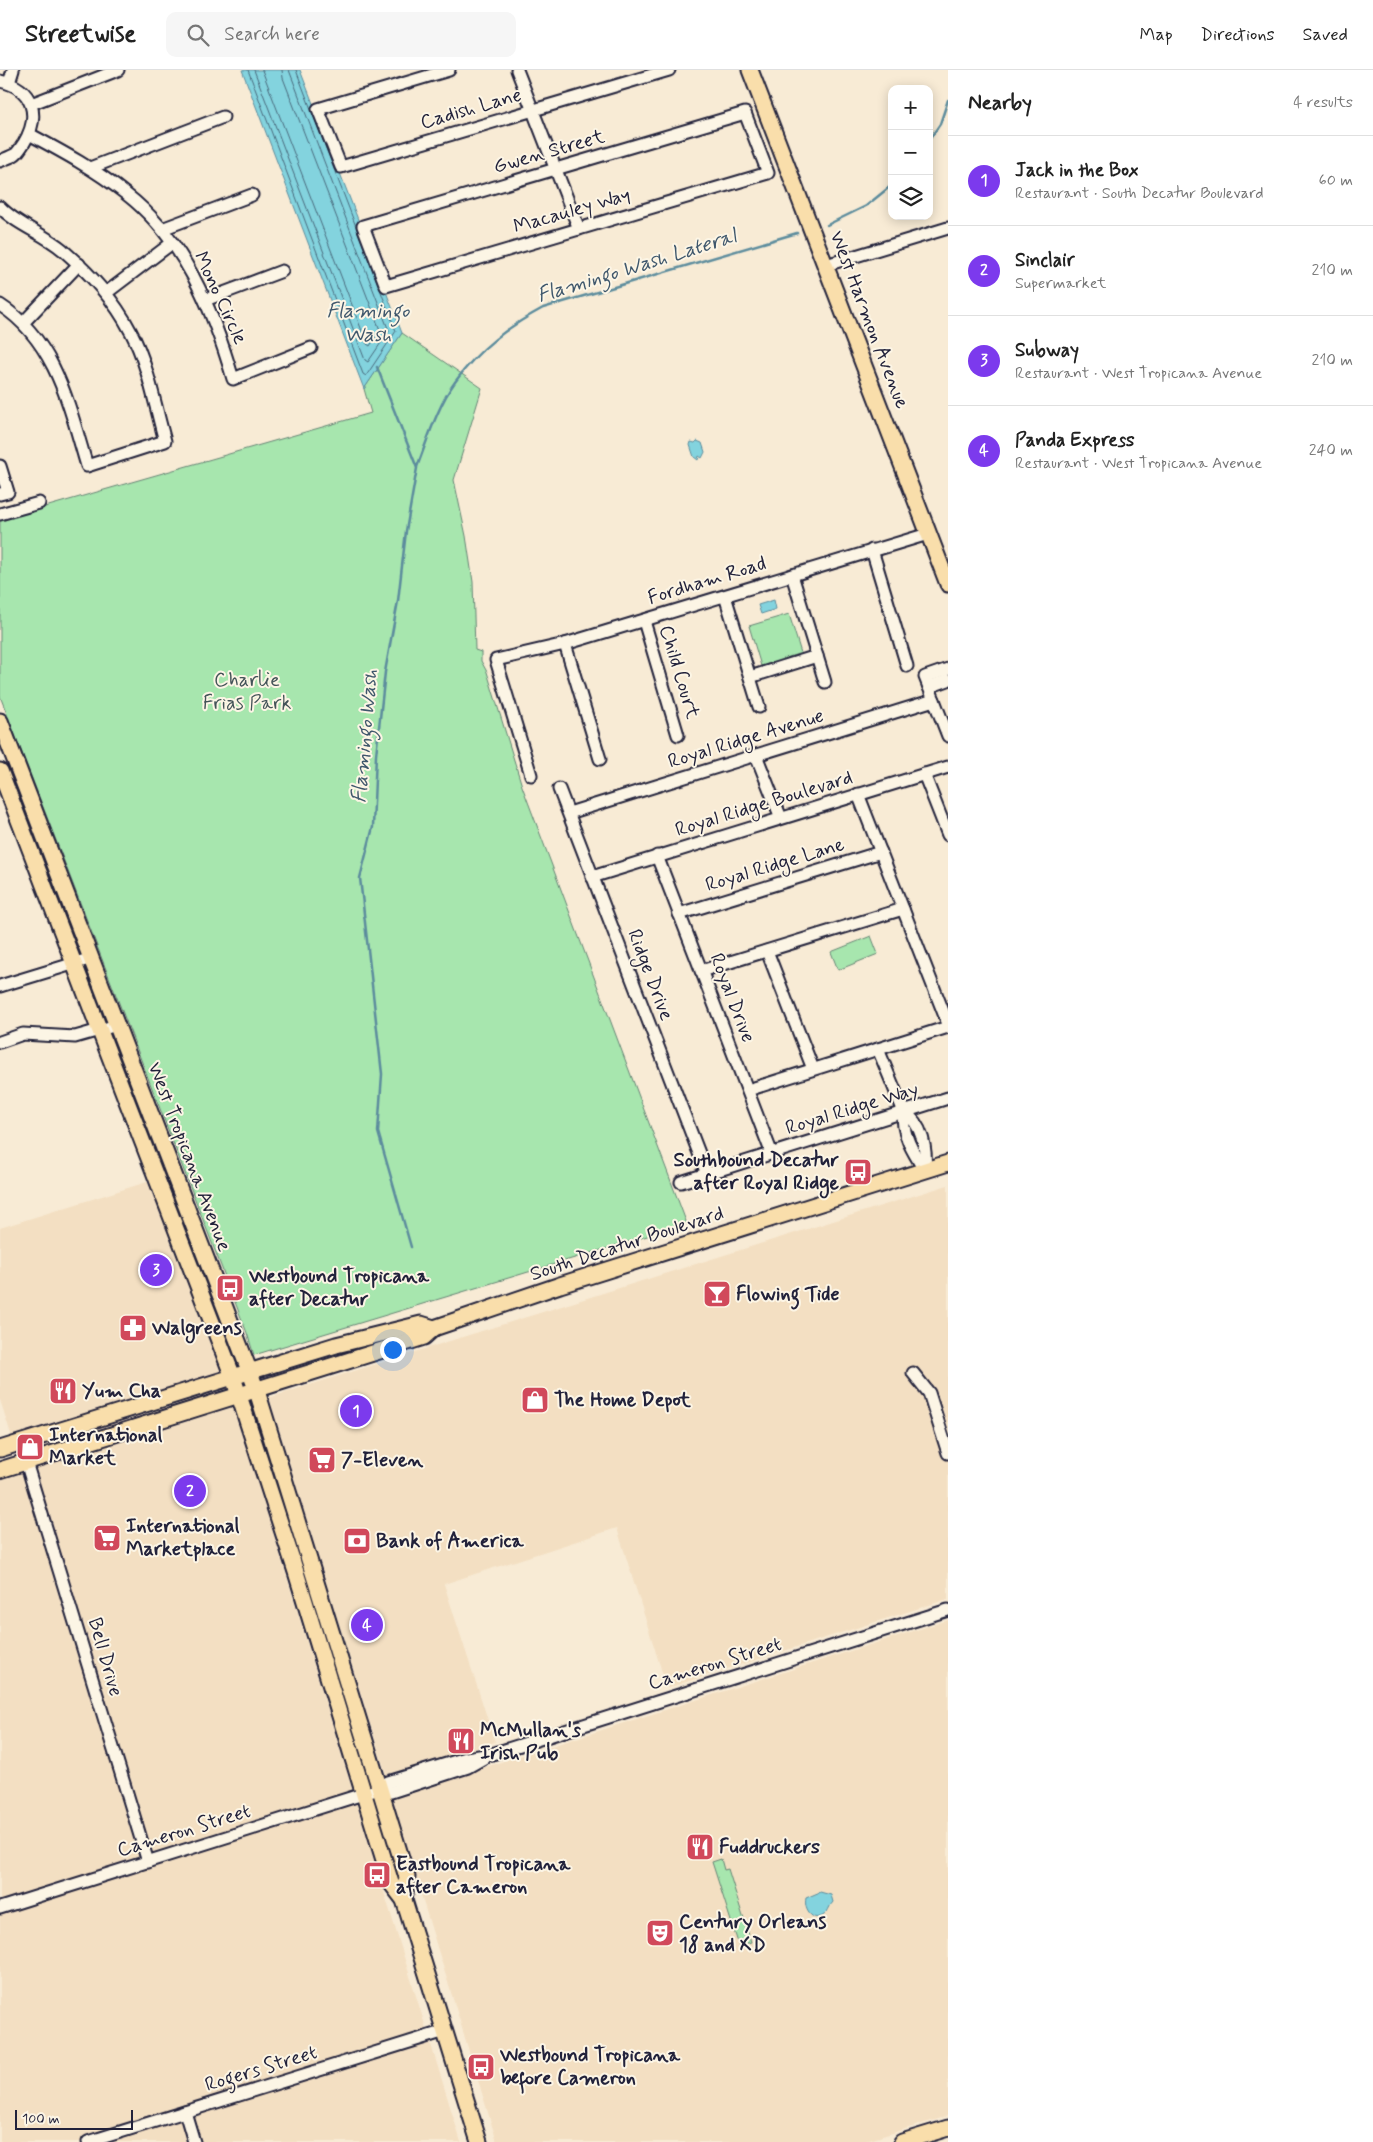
<!DOCTYPE html>
<meta charset="utf-8">
<style>
:root{--surface:#fff;--page:#f6f6f6;--text:#222;--muted:#767676;--line:#e0e0e0;--accent:#7c3aed}
body{margin:0;font-family:Mynerve,sans-serif;background:var(--page);color:var(--text)}
.controls{position:absolute;right:15px;top:15px;display:grid;overflow:hidden;border-radius:10px;box-shadow:0 2px 12px #0003}
.controls button{width:45px;height:45px;display:grid;place-items:center;padding:0;border:0;border-bottom:1px solid var(--line);background:var(--surface);color:var(--text);font:25px sans-serif}
.scale{position:absolute;left:15px;bottom:12px;width:118px;box-sizing:border-box;padding-left:5px;border:2px solid #22223b;border-top:0;font-size:14px;line-height:18px;white-space:nowrap;color:#22223b;-webkit-text-stroke:4px #fcf5e5;paint-order:stroke}
.you{position:absolute;left:392px;top:1279px;width:18px;height:18px;margin:-12px;border:4px solid #fff;border-radius:50%;background:#1a73e8;box-shadow:0 0 0 8px #1a73e833}
.badge{display:grid;place-items:center;width:32px;height:32px;border-radius:50%;background:var(--accent);color:#fff;font-size:16px;font-weight:700}
.pin{position:absolute;translate:-50% -50%;border:2px solid #fff;box-shadow:0 1px 5px #0006}
.list{margin:0;padding:0;list-style:none}
h2{display:flex;justify-content:space-between;align-items:center;height:65px;margin:0;padding:0 20px;font-size:21px}
h2 small{font-size:16px;font-weight:400;color:var(--muted)}
.list li{display:grid;grid-template-columns:32px 1fr auto;gap:15px;align-items:center;box-sizing:border-box;height:90px;padding:0 20px;border-top:1px solid var(--line)}
.list b{display:block;font-size:19px;white-space:nowrap}
.list p{margin:0;font-size:16px;white-space:nowrap;color:var(--muted)}
.list em{font-size:16px;font-style:normal;color:var(--muted)}
.icon{flex:none;width:28px;height:28px;fill:none;stroke:currentColor;stroke-width:2;stroke-linecap:round;stroke-linejoin:round}
.map{position:relative;flex:none;width:948px;height:2072px;overflow:hidden}
header{display:flex;align-items:center;gap:30px;box-sizing:border-box;height:70px;padding:0 25px;background:var(--surface);border-bottom:1px solid var(--line)}
header strong{font-size:24px}
nav{display:flex;gap:28px;margin-inline-start:auto;font-size:18px}
.search{width:350px;height:45px;background:var(--page);display:flex;align-items:center;gap:12px;box-sizing:border-box;padding:0 18px;border-radius:10px;color:var(--muted);font-size:19px}
main{display:flex}
aside{flex:1;background:var(--surface)}
.map>svg:first-child{display:block}
</style>
<header>
<strong>Streetwise</strong>
<div class="search"><svg class="icon" aria-label="search" viewBox="0 0 24 24"><circle cx="10" cy="10" r="6"/><path d="M15 15l6 6"/></svg>Search here</div>
<nav><a>Map</a><a>Directions</a><a>Saved</a></nav>
</header>
<main>
<div class="map">
<svg width="948" height="2072" viewBox="0 0 948 2072">
<rect width="100%" height="100%" fill="#f8ebd5"/>
<filter id="ink" filterUnits="userSpaceOnUse"><feTurbulence type="fractalNoise" baseFrequency=".02" numOctaves="2"/><feDisplacementMap in="SourceGraphic" scale="10" xChannelSelector="R" yChannelSelector="G"/><feConvolveMatrix kernelMatrix="1 2 1 2 8 2 1 2 1" color-interpolation-filters="sRGB"/></filter>
<g filter="url(#ink)">
<g fill="#f3dfc2">
<polygon points="166,1106 284,1497 461,2072 0,2072 0,1392 18,1386 0,1330 0,1158"/>
<polygon points="948,1115 948,1529 667,1618 617,1458 444,1514 495,1672 386,1705 268,1328"/>
<polygon points="948,1550 948,2046 863,2072 497,2072 391,1727"/>
</g>
<g fill="#a7e6ae" stroke="#648474">
<polygon points="402,263 482,318 454,410 466,466 473,512 475,580 481,582 481,591 487,602 522,716 687,1154 254,1285 247,1263 0,626 0,450 371,343 364,319"/>
<polygon points="789,544 801,583 761,596 749,556"/>
<polygon points="871,866 878,884 838,900 831,882"/>
<polygon points="721,1789 724,1800 728,1799 751,1872 739,1876 712,1792"/>
</g>
<g fill="#83d3de" stroke="#5c8c9d">
<polygon points="242,0 300,0 402,263 364,319"/>
<polygon points="697,371 702,373 705,382 702,388 699,386 698,390 694,387 690,375 691,372 695,373"/>
<polygon points="774,530 776,539 761,544 758,535"/>
<path d="M820 1822 831 1825 833 1832C830 1835 829 1839 827 1842 815 1856 803 1841 806 1828Z"/>
</g>
<g fill="none" stroke-linecap="round" stroke-linejoin="round">
<g stroke="#49697c" stroke-width="1">
<polyline points="248,0 363,304 366,306 396,261 296,0"/>
<polyline points="254,0 365,290 368,292 389,261 289,0"/>
<polyline points="262,0 367,274 370,276 380,260 283,8 282,0"/>
</g>
<g stroke="#5c8c9d" stroke-width="2.5">
<polyline points="929,70 940,54 948,30"/>
<polyline points="827,155 866,136 892,115"/>
<polyline points="377,297 417,398 406,461 398,531 385,602 376,685 373,757 360,808 382,1004 378,1062 411,1177"/>
<path d="M417 397C427 371 438 335 455 312 479 278 508 257 543 238L797 163"/>
</g>
<defs>
<g id="minor">
<polyline points="449,0 318,39 341,97 669,0"/>
<polyline points="517,0 579,159"/>
<path d="M0 11C33 18 41 45 24 73 21 77 18 83 14 85 10 87 5 89 0 91"/>
<polyline points="9,13 13,0"/>
<polyline points="31,34 118,0"/>
<polygon points="745,43 768,103 386,216 363,156"/>
<path d="M29 64C63 82 96 100 126 124 184 169 213 240 233 309L311 278"/>
<polyline points="90,98 223,47"/>
<path d="M0 137C17 155 43 163 63 180 90 204 114 229 131 262 148 294 155 336 165 371L87 396C69 336 56 271 0 235"/>
<polyline points="162,159 252,125"/>
<polyline points="826,195 948,158"/>
<polyline points="106,223 172,173"/>
<polyline points="205,230 282,201"/>
<polyline points="24,252 79,194"/>
<polyline points="0,396 8,422 0,424"/>
<polyline points="0,444 39,433"/>
<polyline points="872,480 907,596"/>
<polyline points="792,505 825,612"/>
<polyline points="725,526 759,637"/>
<polyline points="644,551 678,665"/>
<polyline points="565,574 600,689"/>
<polyline points="948,599 925,607 948,666"/>
<polyline points="750,607 817,586"/>
<polyline points="929,617 948,610"/>
<polyline points="756,685 781,748"/>
<polyline points="924,704 948,765"/>
<polyline points="531,705 496,590 565,574 928,464"/>
<polyline points="559,719 707,1104"/>
<polyline points="858,724 948,954"/>
<polyline points="569,743 934,630"/>
<polyline points="657,786 772,1084"/>
<polyline points="592,807 948,697"/>
<polyline points="679,844 881,782"/>
<polyline points="767,881 813,999"/>
<polyline points="701,901 903,839"/>
<polyline points="0,916 92,888"/>
<polyline points="0,972 23,964 75,967 117,955"/>
<polyline points="878,979 904,1042"/>
<polyline points="748,1020 948,957"/>
<path d="M904 1042C923 1054 927 1080 925 1101"/>
<path d="M904 1042C900 1062 914 1084 925 1101"/>
<polyline points="681,1112 948,1028"/>
<polyline points="913,1303 929,1323 948,1383"/>
<polyline points="26,1392 148,1792"/>
<polyline points="379,1719 391,1722 468,1697 484,1688"/>
<polyline points="0,1838 379,1719 388,1712 466,1688 492,1684 948,1540"/>
<polyline points="185,2042 194,2072"/>
<polyline points="88,2072 445,1961"/>
</g>
<g id="major">
<polyline points="750,0 948,514"/>
<polyline points="0,651 257,1321 407,1807 404,1830"/>
<polyline points="0,701 233,1307 296,1502 391,1813 404,1830 479,2072"/>
<polyline points="0,1379 336,1275 421,1254 434,1258"/>
<polyline points="0,1400 424,1267 434,1258 560,1215 948,1093"/>
<polyline points="902,2072 948,2058"/>
</g>
</defs>
<use href="#minor" stroke="#22223b" stroke-width="15"/>
<use href="#major" stroke="#22223b" stroke-width="19"/>
<use href="#minor" stroke="#fcf5e5" stroke-width="11"/>
<use href="#major" stroke="#f9deab" stroke-width="15"/>
</g>
</g>
<defs>
<symbol id="bus-square" viewBox="-11 -11 22 22"><rect x="-9" y="-9" width="18" height="18" rx="4" fill="#d1495b" stroke="#fcf5e5"/><path d="M-5-6H5V4H4V6H2V4H-2V6H-4V4H-5ZM-3.5-4V0h7V-4ZM-3.5 1.2v1.5H-2V1.2ZM2 1.2v1.5H3.5V1.2Z" fill="#fff"/></symbol>
<symbol id="bar-square" viewBox="-11 -11 22 22"><rect x="-9" y="-9" width="18" height="18" rx="4" fill="#d1495b" stroke="#fcf5e5"/><path d="M-6-5H6L.8 .8V4.5H3.5V6h-7V4.5H-.8V.8Z" fill="#fff"/></symbol>
<symbol id="pharmacy-square" viewBox="-11 -11 22 22"><rect x="-9" y="-9" width="18" height="18" rx="4" fill="#d1495b" stroke="#fcf5e5"/><path d="M-2-6h4v4h4v4h-4v4h-4v-4h-4v-4h4Z" fill="#fff"/></symbol>
<symbol id="restaurant-square" viewBox="-11 -11 22 22"><rect x="-9" y="-9" width="18" height="18" rx="4" fill="#d1495b" stroke="#fcf5e5"/><path d="M-5-6h1v4h1v-4h1v4h1v-4h1v5L-1.5 .5V6h-2V.5L-5-1ZM5-6V6H3V1.5H1.5Q1.5-4 5-6Z" fill="#fff"/></symbol>
<symbol id="shop-square" viewBox="-11 -11 22 22"><rect x="-9" y="-9" width="18" height="18" rx="4" fill="#d1495b" stroke="#fcf5e5"/><path d="M-5-2.5h2.3a2.7 3.5 0 0 1 5.4 0H5L5.5 6h-11ZM-1.5-2.5h3a1.5 2.3 0 0 0-3 0Z" fill="#fff"/></symbol>
<symbol id="supermarket-square" viewBox="-11 -11 22 22"><rect x="-9" y="-9" width="18" height="18" rx="4" fill="#d1495b" stroke="#fcf5e5"/><path d="M-6-5.5h2.5l.6 2H6L4.5 2H-2.5L-4.4-4H-6ZM-1.5 3.2a1.3 1.3 0 1 0 .1 0ZM3 3.2a1.3 1.3 0 1 0 .1 0Z" fill="#fff"/></symbol>
<symbol id="bank-square" viewBox="-11 -11 22 22"><rect x="-9" y="-9" width="18" height="18" rx="4" fill="#d1495b" stroke="#fcf5e5"/><path d="M-6-4H6V4H-6ZM0-2.3a2.3 2.3 0 1 0 0 4.6a2.3 2.3 0 1 0 0-4.6Z" fill="#fff"/></symbol>
<symbol id="theatre-square" viewBox="-11 -11 22 22"><rect x="-9" y="-9" width="18" height="18" rx="4" fill="#d1495b" stroke="#fcf5e5"/><path d="M-5-5.5Q0-4 5-5.5V0Q5 5 0 6Q-5 5-5 0ZM-3.3-2.5H-1v1.5H-3.3ZM1-2.5H3.3v1.5H1ZM-2.8 1Q0 5.5 2.8 1Z" fill="#fff"/></symbol>
</defs>
<g fill-rule="evenodd">
<use href="#bus-square" x="842" y="1086" width="32" height="32"/>
<use href="#bus-square" x="214" y="1202" width="32" height="32"/>
<use href="#bar-square" x="701" y="1208" width="32" height="32"/>
<use href="#pharmacy-square" x="117" y="1242" width="32" height="32"/>
<use href="#restaurant-square" x="47" y="1305" width="32" height="32"/>
<use href="#shop-square" x="519" y="1314" width="32" height="32"/>
<use href="#shop-square" x="14" y="1361" width="32" height="32"/>
<use href="#supermarket-square" x="306" y="1374" width="32" height="32"/>
<use href="#supermarket-square" x="91" y="1452" width="32" height="32"/>
<use href="#bank-square" x="341" y="1455" width="32" height="32"/>
<use href="#restaurant-square" x="445" y="1655" width="32" height="32"/>
<use href="#restaurant-square" x="684" y="1761" width="32" height="32"/>
<use href="#bus-square" x="361" y="1789" width="32" height="32"/>
<use href="#theatre-square" x="644" y="1847" width="32" height="32"/>
<use href="#bus-square" x="465" y="1981" width="32" height="32"/>
</g>
<g text-anchor="middle" dominant-baseline="central" stroke-width="4" stroke-linejoin="round" paint-order="stroke">
<g font-size="20" fill="#22223b" stroke="#fcf5e5">
<text transform="translate(471 39) rotate(-16)">Cadish Lane</text>
<text transform="translate(549 82) rotate(-16)">Gwen Street</text>
<text transform="translate(572 141) rotate(-16)">Macauley Way</text>
<text transform="translate(220 228) rotate(65)">Mono Circle</text>
<text transform="translate(869 250) rotate(69)">West Harmon Avenue</text>
<text transform="translate(707 511) rotate(-17)">Fordham Road</text>
<text transform="translate(679 602) rotate(73)">Child Court</text>
<text transform="translate(746 669) rotate(-17)">Royal Ridge Avenue</text>
<text transform="translate(764 734) rotate(-17)">Royal Ridge Boulevard</text>
<text transform="translate(775 795) rotate(-17)">Royal Ridge Lane</text>
<text transform="translate(650 905) rotate(69)">Ridge Drive</text>
<text transform="translate(732 928) rotate(69)">Royal Drive</text>
<text transform="translate(852 1039) rotate(-17)">Royal Ridge Way</text>
<text transform="translate(189 1087) rotate(69)">West Tropicana Avenue</text>
<text transform="translate(627 1174) rotate(-18)">South Decatur Boulevard</text>
<text transform="translate(105 1587) rotate(74)">Bell Drive</text>
<text transform="translate(715 1594) rotate(-17)">Cameron Street</text>
<text transform="translate(184 1761) rotate(-17)">Cameron Street</text>
<text transform="translate(261 1999) rotate(-17)">Rogers Street</text>
</g>
<g font-size="20" fill="#435358" stroke="#fcf5e5">
<text x="247" y="610">Charlie<tspan x="247" dy="23">Frias Park</tspan></text>
</g>
<g font-size="20" font-weight="bold" fill="#22223b" stroke="#fcf5e5" text-anchor="start">
<text x="839" y="1090" text-anchor="end">Southbound Decatur<tspan x="839" dy="23">after Royal Ridge</tspan></text>
<text x="249" y="1206">Westbound Tropicana<tspan x="249" dy="23">after Decatur</tspan></text>
<text x="736" y="1224">Flowing Tide</text>
<text x="152" y="1258">Walgreens</text>
<text x="82" y="1321">Yum Cha</text>
<text x="554" y="1330">The Home Depot</text>
<text x="49" y="1365">International<tspan x="49" dy="23">Market</tspan></text>
<text x="341" y="1390">7-Eleven</text>
<text x="126" y="1456">International<tspan x="126" dy="23">Marketplace</tspan></text>
<text x="376" y="1471">Bank of America</text>
<text x="480" y="1660">McMullan's<tspan x="480" dy="23">Irish Pub</tspan></text>
<text x="719" y="1777">Fuddruckers</text>
<text x="396" y="1794">Eastbound Tropicana<tspan x="396" dy="23">after Cameron</tspan></text>
<text x="679" y="1852">Century Orleans<tspan x="679" dy="23">18 and XD</tspan></text>
<text x="500" y="1985">Westbound Tropicana<tspan x="500" dy="23">before Cameron</tspan></text>
</g>
<g font-size="21" font-style="italic" fill="#3f576c" stroke="#fcf5e5">
<text transform="translate(637 196) rotate(-17)">Flamingo Wash Lateral</text>
<text x="368" y="241">Flamingo<tspan x="368" dy="24">Wash</tspan></text>
<text transform="translate(365 666) rotate(-85)">Flamingo Wash</text>
</g>
</g>
</svg>
<div class="controls">
<button>+</button>
<button>−</button>
<button><svg class="icon" aria-label="layers" viewBox="0 0 24 24"><path d="M12 4l9 5-9 5-9-5zM3 14l9 5 9-5"/></svg></button>
</div>
<div class="scale">100 m</div>
<div class="you"></div>
<div class="pin badge" style="left:356px;top:1341px">1</div>
<div class="pin badge" style="left:190px;top:1421px">2</div>
<div class="pin badge" style="left:156px;top:1200px">3</div>
<div class="pin badge" style="left:367px;top:1555px">4</div>
</div>
<aside>
<h2>Nearby<small>4 results</small></h2>
<ul class="list">
<li><span class="badge">1</span><div><b>Jack in the Box</b><p>Restaurant · South Decatur Boulevard</p></div><em>60 m</em></li>
<li><span class="badge">2</span><div><b>Sinclair</b><p>Supermarket</p></div><em>210 m</em></li>
<li><span class="badge">3</span><div><b>Subway</b><p>Restaurant · West Tropicana Avenue</p></div><em>210 m</em></li>
<li><span class="badge">4</span><div><b>Panda Express</b><p>Restaurant · West Tropicana Avenue</p></div><em>240 m</em></li>
</ul>
</aside>
</main>
